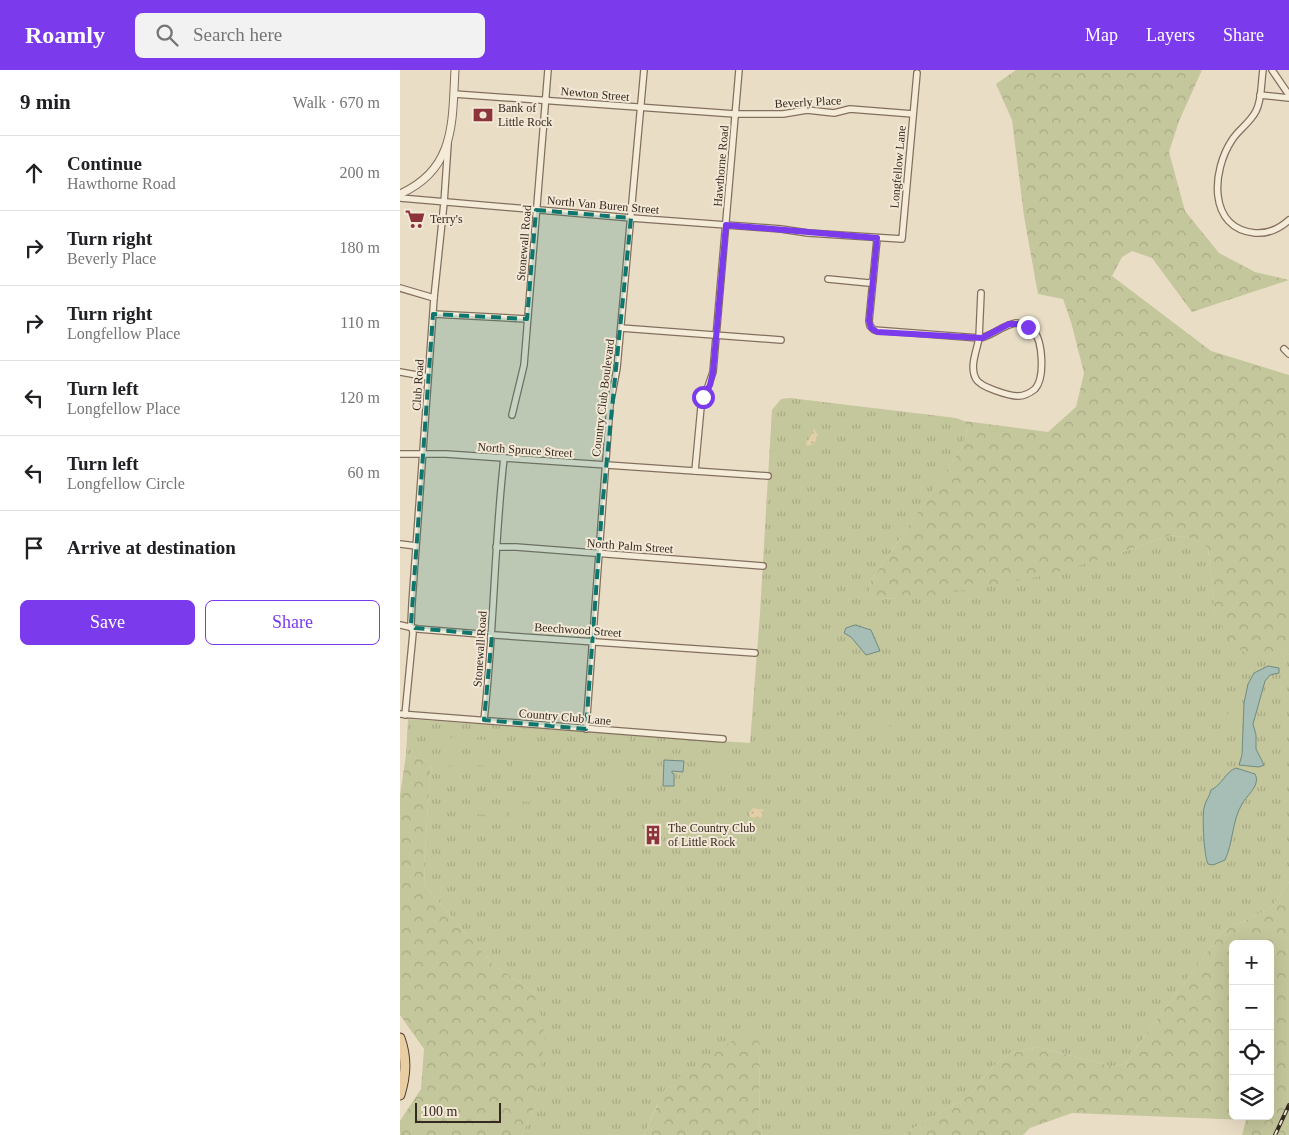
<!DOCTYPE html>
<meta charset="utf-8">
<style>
:root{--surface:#fff;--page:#f2f2f2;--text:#202124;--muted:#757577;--line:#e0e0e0;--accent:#7c3aed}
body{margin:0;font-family:"Times New Roman",serif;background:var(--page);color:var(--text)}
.controls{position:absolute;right:15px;bottom:15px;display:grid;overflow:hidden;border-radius:8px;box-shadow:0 5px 20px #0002}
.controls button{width:45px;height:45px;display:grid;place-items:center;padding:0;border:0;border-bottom:1px solid var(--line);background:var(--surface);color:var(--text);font:25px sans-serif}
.scale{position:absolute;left:15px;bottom:12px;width:86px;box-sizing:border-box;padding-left:5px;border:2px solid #352920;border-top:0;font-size:14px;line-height:18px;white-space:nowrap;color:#352920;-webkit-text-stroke:4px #f2e8d5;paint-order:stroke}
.stop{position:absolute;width:15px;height:15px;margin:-11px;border:4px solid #7c3aed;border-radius:50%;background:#fff}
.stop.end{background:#7c3aed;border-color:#fff;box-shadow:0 1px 5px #0008}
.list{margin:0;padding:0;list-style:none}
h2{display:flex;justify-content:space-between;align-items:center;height:65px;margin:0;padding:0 20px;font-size:21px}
h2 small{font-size:16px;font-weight:400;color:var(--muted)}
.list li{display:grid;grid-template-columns:32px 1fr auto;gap:15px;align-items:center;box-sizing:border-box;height:75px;padding:0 20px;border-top:1px solid var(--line)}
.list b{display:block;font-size:19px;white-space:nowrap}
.list p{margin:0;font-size:16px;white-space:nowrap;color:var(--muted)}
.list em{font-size:16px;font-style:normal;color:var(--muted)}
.actions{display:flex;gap:10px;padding:15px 20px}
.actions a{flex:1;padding:11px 0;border:1px solid var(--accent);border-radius:8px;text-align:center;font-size:18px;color:var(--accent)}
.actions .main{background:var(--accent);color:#fff}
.icon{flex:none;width:28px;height:28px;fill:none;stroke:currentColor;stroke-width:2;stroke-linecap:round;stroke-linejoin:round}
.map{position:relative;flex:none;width:889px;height:1065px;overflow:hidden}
header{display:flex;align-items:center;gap:30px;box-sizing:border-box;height:70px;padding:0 25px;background:var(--accent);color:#fff}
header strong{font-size:24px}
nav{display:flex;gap:28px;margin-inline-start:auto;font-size:18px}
.search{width:350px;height:45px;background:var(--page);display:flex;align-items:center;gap:12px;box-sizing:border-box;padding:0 18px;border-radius:8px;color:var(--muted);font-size:19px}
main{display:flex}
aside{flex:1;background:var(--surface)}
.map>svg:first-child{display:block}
</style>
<header>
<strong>Roamly</strong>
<div class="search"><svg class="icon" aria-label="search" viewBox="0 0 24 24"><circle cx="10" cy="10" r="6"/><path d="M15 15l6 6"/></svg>Search here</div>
<nav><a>Map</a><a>Layers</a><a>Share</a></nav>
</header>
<main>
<aside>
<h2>9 min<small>Walk · 670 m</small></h2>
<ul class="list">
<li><svg class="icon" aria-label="ahead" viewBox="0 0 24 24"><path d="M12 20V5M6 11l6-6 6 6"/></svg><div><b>Continue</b><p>Hawthorne Road</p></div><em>200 m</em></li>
<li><svg class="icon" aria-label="right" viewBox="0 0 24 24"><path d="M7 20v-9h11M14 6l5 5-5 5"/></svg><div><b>Turn right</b><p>Beverly Place</p></div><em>180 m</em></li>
<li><svg class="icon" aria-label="right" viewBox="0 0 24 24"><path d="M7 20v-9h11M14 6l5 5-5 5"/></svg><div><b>Turn right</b><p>Longfellow Place</p></div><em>110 m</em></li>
<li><svg class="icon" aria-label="left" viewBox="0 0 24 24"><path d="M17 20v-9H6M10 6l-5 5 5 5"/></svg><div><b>Turn left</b><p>Longfellow Place</p></div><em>120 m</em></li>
<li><svg class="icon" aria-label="left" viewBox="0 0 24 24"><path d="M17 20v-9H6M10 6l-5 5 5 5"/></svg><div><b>Turn left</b><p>Longfellow Circle</p></div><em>60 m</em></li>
<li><svg class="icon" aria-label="arrive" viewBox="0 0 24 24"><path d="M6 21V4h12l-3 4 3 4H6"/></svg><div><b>Arrive at destination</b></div></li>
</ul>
<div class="actions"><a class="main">Save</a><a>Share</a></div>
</aside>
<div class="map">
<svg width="889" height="1065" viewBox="0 0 889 1065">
<defs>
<pattern id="grass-tufts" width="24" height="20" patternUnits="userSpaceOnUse" patternTransform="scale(1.25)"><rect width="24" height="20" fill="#c4c69b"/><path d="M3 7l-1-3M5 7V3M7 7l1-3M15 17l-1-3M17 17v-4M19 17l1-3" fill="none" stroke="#a9aa85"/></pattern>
<pattern id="forest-crowns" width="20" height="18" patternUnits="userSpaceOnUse" patternTransform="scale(1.25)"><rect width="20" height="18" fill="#c4c69b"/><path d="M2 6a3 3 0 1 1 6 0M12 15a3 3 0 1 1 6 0" fill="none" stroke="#a9aa85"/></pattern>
<pattern id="sand-dots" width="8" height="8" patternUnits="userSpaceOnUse" patternTransform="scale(1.25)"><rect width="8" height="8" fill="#e2cfa7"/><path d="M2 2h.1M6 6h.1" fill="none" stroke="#c2b28f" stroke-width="1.8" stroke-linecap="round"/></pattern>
</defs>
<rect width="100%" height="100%" fill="#e9ddc6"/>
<polygon fill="url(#grass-tufts)" points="390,328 556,348 564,351 568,360 561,379 471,511 469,523 478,529 491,529 720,483 771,465 793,469 808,478 815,544 882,587 889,584 889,812 871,838 823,861 738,975 727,993 714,997 638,977 609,984 593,996 570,1025 502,1065 363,1065 359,1054 360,975 257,1035 244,1065 122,1065 136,1034 137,925 92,893 25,816 24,796 31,692 6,685 8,649 350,673 360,543 372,340 381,329"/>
<g fill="url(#forest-crowns)" fill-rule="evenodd">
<polygon points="616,0 802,0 779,51 769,82 785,141 819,183 855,202 889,210 792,242 752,188 732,181 722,187 712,206 811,281 889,305 889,584 882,587 850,586 831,574 815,544 808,478 793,469 771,465 720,483 648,505 520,528 478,529 469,523 471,511 561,379 568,360 564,351 648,362 676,337 684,303 671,252 663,229 638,224 624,146 612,50 596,14"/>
<polygon points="6,685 31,692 24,796 25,816 92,893 137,925 145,968 136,1034 122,1065 0,1065 0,1051 21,1019 24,979 0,945 0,725"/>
<path d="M889 812V1065H842L846 1050 672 1043 630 1058 623 1065H502L570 1025 593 996 609 984 638 977 714 997 727 993 738 975 823 861 871 838ZM833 874H870V1046H833Z"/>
<polygon points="351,963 357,966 360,975 359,1054 363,1065 244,1065 266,1016 332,971"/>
</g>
<g fill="url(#sand-dots)">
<polygon points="414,359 418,365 414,374 407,376 406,372 409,369"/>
<polygon points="353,738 364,740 361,748 350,747 349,743"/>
</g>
<g fill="#c4c69b">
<path d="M649 606 651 610C649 615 642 617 637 614L638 607Z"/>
<path d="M832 640 836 641 842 646 839 663 835 667 830 664C825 656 823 645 832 640Z"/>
<polygon points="440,644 447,648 448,653 437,657 434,653 435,648"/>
<circle cx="557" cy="658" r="7"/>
<polygon points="476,653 489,653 490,658 488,661 472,662 471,656"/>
<polygon points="42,667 63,668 62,678 42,676"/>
<polygon points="209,667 230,668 229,678 208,677"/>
<polygon points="74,669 95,671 94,680 73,679"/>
<polygon points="113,673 134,675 133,684 113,683"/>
<polygon points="208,683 228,684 227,694 207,693"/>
<polygon points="320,683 327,685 335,697 336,701 329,703 315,699 315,692"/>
<polygon points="39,685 59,686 59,696 38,695"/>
<polygon points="73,685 94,686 93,696 72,695"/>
<polygon points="112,689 133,690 132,700 112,699"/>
<circle cx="521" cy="698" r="6"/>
<polygon points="207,698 227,700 226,710 206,708"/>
<polygon points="71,721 91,723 91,732 70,731"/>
<polygon points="110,721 131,722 130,732 110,730"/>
<polygon points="70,734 90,736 90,745 69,744"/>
<polygon points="109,737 130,738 129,748 109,746"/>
</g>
<g fill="#a7beb6" stroke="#6f8b82">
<polygon points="455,555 471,560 480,581 466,585 451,567 444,563 446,558"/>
<polygon points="868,596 879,598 879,603 870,605 865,611 853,654 856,665 856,679 864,695 859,697 839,695 842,685 844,633 848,614 854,603"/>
<polygon points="264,690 284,691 283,702 272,701 272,703 274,704 274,716 263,716"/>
<path d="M836 698 855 704C861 715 847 725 842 734 832 751 833 773 825 790L813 795 808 794C804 786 802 748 804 738 805 731 810 726 811 720 822 715 826 701 836 698Z"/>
</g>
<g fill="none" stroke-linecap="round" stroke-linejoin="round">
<defs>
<g id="minor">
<path d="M863 0C861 13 862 30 856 41 850 53 838 60 832 70 812 100 807 158 855 163 868 164 879 159 889 150"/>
<polyline points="872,0 889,25"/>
<polyline points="54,24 335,44 383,44 407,40 434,43 450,39 513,44"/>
<polyline points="860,25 889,28"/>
<polyline points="0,128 231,148 381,159 408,163 502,169 517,3"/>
<polyline points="477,169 469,251 470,256 474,260 579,268 581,223"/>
<polyline points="428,209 469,213 473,211"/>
<polyline points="0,218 34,228"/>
<polyline points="33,244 127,249"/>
<path d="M616 253C622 254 628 255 633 260 643 271 645 308 635 319 630 323 624 326 618 326 609 326 580 317 576 309 569 297 577 280 579 268 591 267 602 255 616 253Z"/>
<polyline points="221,258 381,270"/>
<polyline points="884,279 889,284"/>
<polyline points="0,302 28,307"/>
<polyline points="112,345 124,295 148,0"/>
<polyline points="0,384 46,384 368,406"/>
<polyline points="295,401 301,337 313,302 339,0"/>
<polyline points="0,474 16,476"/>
<polyline points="96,477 116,477 363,496"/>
<polyline points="0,555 18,559 80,564 355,583"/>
<polyline points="0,644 323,669"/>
<polyline points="5,645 13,563 11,554 12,533 34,228 44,133 48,74"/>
<path d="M84 650C94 563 94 476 104 388"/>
<polyline points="186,659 210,335 217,298 244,0"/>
</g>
<path id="tertiary" d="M0 124C56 99 52 52 55 0"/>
<path id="primary" d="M0 968C7 988 6 1005 0 1025"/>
</defs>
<use href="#minor" stroke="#836f5e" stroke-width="8"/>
<use href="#tertiary" stroke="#836f5e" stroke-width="9"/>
<use href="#primary" stroke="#513e32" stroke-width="11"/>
<use href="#minor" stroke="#f5ebd9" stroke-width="5.5"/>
<use href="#tertiary" stroke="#f5ebd9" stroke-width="7"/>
<use href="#primary" stroke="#e8cea2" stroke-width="9"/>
<defs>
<polyline id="rail" points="875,1065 889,1035"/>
</defs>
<use href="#rail" stroke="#352920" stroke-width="4"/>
<use href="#rail" stroke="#f2e8d5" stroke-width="2" stroke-dasharray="5.5" stroke-linecap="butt"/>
</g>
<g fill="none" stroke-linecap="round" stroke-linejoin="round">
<polyline stroke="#7c3aed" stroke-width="6" points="303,327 310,315 313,302 326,155 477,168 469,251 471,258 477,262 582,268 609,254 621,254 628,257"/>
</g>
<path fill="#0f766e" fill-opacity="0.2" stroke="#0f766e" stroke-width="4" stroke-dasharray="10 6" stroke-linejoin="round" d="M136 140 231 148 202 439 186 659 84 650 92 565 15 558 11 554 33 244 127 249Z"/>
<defs>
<symbol id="bank-bare" viewBox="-9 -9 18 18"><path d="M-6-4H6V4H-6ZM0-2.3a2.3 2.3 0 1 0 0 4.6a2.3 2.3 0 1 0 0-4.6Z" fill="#8c343b" stroke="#f2e8d5" stroke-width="2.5" paint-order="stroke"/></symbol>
<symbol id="supermarket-bare" viewBox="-9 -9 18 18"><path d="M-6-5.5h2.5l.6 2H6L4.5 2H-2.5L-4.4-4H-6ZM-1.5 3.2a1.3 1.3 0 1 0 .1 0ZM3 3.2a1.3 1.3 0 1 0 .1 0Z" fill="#8c343b" stroke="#f2e8d5" stroke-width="2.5" paint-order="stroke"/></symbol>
<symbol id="building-bare" viewBox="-9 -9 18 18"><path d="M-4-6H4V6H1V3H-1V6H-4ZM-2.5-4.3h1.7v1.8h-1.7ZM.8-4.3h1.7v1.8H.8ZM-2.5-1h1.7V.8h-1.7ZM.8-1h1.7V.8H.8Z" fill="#8c343b" stroke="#f2e8d5" stroke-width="2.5" paint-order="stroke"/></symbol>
</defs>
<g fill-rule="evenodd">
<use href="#bank-bare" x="69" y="31" width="28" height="28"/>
<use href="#supermarket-bare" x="1" y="135" width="28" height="28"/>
<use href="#building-bare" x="239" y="751" width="28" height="28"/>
</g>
<g text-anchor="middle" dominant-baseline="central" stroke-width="4" stroke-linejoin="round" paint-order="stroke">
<g font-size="12" fill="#352920" stroke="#f2e8d5">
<text transform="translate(195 24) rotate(5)">Newton Street</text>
<text transform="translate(408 32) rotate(-3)">Beverly Place</text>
<text transform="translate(321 96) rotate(-85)">Hawthorne Road</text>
<text transform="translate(498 97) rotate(-85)">Longfellow Lane</text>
<text transform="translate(203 135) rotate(5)">North Van Buren Street</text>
<text transform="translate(124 173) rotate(-85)">Stonewall Road</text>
<text transform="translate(18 315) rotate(-86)">Club Road</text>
<text transform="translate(203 328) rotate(-83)">Country Club Boulevard</text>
<text transform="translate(125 380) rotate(4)">North Spruce Street</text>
<text transform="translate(230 476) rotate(4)">North Palm Street</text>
<text transform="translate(178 560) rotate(4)">Beechwood Street</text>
<text transform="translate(80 579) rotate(-86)">Stonewall Road</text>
<text transform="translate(165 647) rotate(5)">Country Club Lane</text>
</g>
<g font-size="12" fill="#352920" stroke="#f2e8d5" text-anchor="start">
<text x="98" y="38">Bank of<tspan x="98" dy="14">Little Rock</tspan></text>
<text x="30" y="149">Terry's</text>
<text x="268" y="758">The Country Club<tspan x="268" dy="14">of Little Rock</tspan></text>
</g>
</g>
</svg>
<div class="controls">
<button>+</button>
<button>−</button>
<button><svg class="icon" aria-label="locate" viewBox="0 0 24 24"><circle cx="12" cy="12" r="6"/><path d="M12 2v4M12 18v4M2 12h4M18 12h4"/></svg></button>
<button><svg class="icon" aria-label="layers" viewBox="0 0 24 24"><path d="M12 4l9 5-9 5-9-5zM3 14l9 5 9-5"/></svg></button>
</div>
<div class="scale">100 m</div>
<div class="stop" style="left:303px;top:327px"></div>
<div class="stop end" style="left:628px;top:257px"></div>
</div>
</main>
